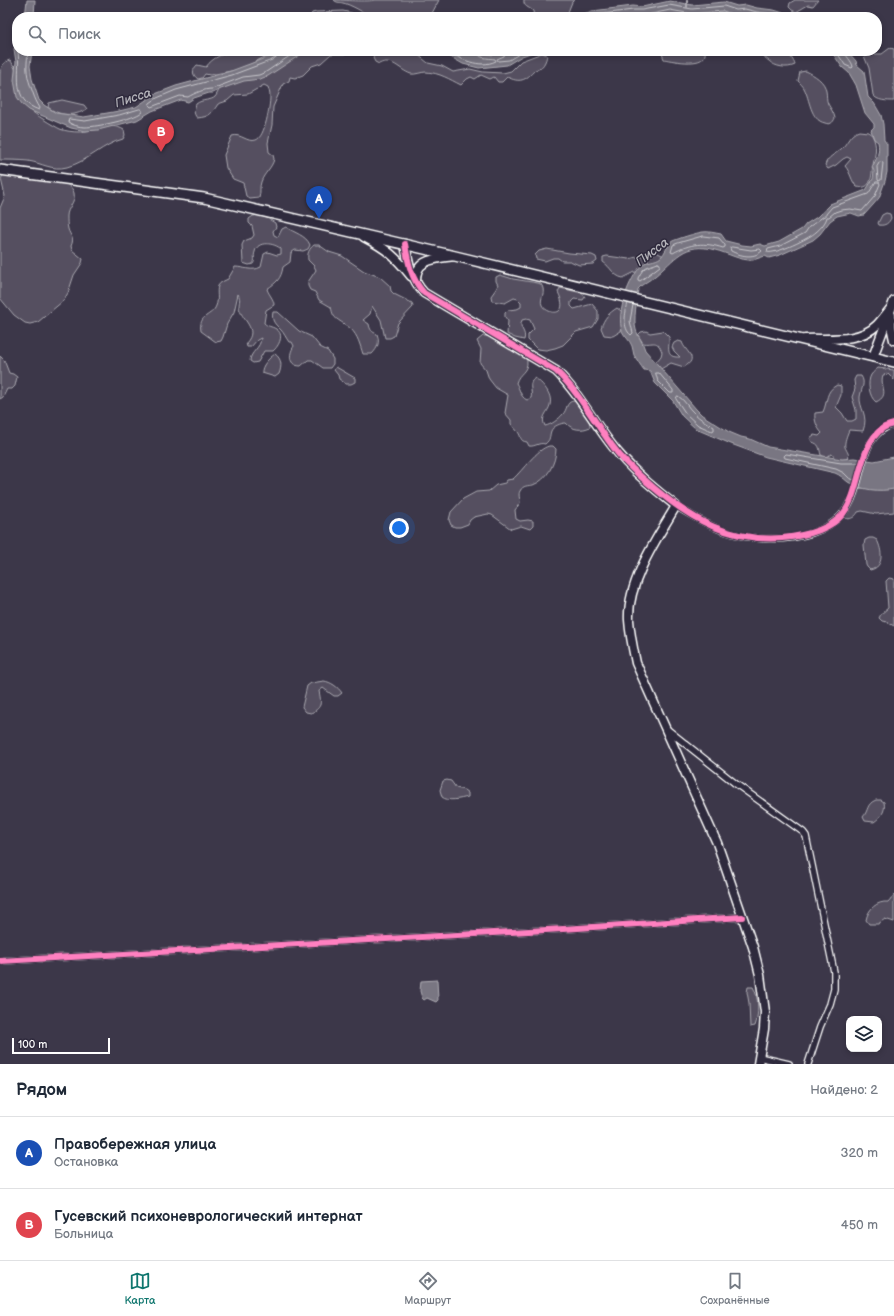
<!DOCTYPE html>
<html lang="ru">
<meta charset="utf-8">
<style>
:root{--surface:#fff;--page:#f6f6f7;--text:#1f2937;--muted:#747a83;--line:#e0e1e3;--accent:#0f766e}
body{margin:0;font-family:"Balsamiq Sans",sans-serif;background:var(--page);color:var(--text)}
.controls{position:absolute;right:12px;bottom:12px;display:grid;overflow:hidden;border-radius:8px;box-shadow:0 2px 6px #0003}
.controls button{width:36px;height:36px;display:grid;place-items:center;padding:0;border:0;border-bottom:1px solid var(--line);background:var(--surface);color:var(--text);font:20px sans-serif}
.scale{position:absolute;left:12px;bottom:10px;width:98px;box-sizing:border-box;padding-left:4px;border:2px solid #fff;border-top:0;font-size:11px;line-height:14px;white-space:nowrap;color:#fff;-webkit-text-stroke:3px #2f2a3d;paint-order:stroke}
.you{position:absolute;left:399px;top:528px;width:14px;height:14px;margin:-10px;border:3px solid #fff;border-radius:50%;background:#1a73e8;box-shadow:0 0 0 6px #1a73e833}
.badge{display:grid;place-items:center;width:26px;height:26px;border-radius:50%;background:var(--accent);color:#fff;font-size:13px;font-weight:700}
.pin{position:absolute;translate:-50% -33px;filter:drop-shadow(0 1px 2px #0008)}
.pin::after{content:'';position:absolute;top:21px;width:14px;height:12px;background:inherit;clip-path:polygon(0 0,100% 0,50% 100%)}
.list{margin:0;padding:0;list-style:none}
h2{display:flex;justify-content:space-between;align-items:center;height:52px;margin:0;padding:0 16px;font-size:17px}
h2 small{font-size:13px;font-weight:400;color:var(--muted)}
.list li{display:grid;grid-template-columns:26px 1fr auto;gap:12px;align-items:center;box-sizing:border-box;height:72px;padding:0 16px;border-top:1px solid var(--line)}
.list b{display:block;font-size:15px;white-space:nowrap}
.list p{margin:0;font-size:13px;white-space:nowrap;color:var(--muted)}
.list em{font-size:13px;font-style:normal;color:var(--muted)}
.icon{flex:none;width:22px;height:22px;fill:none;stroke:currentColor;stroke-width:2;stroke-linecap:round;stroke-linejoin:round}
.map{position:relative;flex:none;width:894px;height:1064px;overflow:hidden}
.search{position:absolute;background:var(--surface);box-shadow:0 2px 6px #0003;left:12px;right:12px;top:12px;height:44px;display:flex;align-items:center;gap:10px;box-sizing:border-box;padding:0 14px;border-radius:16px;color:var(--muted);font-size:15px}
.sheet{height:196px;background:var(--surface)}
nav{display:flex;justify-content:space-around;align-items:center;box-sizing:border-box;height:56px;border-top:1px solid var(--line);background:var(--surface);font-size:11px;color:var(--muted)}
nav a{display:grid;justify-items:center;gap:2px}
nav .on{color:var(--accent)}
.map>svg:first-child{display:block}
</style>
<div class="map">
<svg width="894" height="1064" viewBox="0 0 894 1064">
<rect width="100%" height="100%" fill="#3c3749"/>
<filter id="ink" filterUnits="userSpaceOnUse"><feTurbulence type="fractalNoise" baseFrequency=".025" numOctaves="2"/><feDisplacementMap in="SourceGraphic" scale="8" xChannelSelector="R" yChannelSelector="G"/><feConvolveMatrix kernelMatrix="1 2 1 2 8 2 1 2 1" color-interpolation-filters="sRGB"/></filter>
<g filter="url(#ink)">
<g fill="#555060" stroke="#aaa8b0">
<path d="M334 0C342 0 370 2 374 0H439L430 17 425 16 400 17 398 15H394L392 17H369C366 13 349 4 343 3 339 2 337 3 334 0Z"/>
<path d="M524 0H574L572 2 566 17H534L533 11C529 7 523 7 524 0Z"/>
<polygon points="795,0 818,0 813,6 808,5 796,12 792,10 789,7 790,3"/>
<polygon points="343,11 352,13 355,17 310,17 312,13 316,12"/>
<path d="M890 48 894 49V101C887 101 877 101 873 95L869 68 862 51H870L873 54H882Z"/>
<path d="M236 51H276L241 69 210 75 205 74 202 78 198 79C192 75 192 70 197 65L206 67C213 57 224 53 236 51Z"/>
<path d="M301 51H351L345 54H331L321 63 312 66 303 75 295 78 290 77 289 81 283 84 273 107 272 125 268 143 269 152 273 155 274 159C272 168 264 173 261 182 259 187 261 192 259 198L250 199 246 196 243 183 233 179 226 168 224 155 232 136C241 133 247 143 256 140 265 137 270 106 270 97 270 93 269 90 268 87L264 85 248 94 234 95 227 101 218 104C212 113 210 117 197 118 193 113 194 110 196 104 202 99 211 101 215 97 217 95 218 91 220 88Z"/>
<path d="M370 51H415L417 54 428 63 442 66 453 72 470 69 483 72 503 73 511 71 521 61 542 53 547 55C546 61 543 69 535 70 525 81 520 83 507 77L502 82H498L494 77 490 79 481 75 475 79 471 77 467 79 461 85C449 79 440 73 426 72 421 72 415 75 411 74 399 70 392 57 379 64L375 62 373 58 374 54Z"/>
<path d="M661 51H705C708 68 674 61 664 59Z"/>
<path d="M760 51H790C789 57 794 60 795 65 787 69 775 67 769 61 765 59 763 54 760 51Z"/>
<path d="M10 60C20 72 22 102 29 109 34 114 54 126 60 129 65 131 73 132 79 132 94 131 110 121 124 130L125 135 123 139C103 144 89 161 67 167 52 171 42 163 28 161 19 160 9 160 0 160V74C1 67 3 62 10 60Z"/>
<path d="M806 71C814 75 825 81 826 91 827 95 826 100 828 104 831 109 834 113 835 118 833 123 830 125 825 123 810 120 810 99 804 88 803 86 800 83 798 81L800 72Z"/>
<path d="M62 100 84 105 87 109C74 117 59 116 48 107L49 103Z"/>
<path d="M859 131 868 132 872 135C878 147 875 153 873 165 871 175 873 190 857 187 851 181 851 173 845 166L851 159 847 157 843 159 836 165 828 169 825 165C828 156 835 155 841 149 848 143 849 134 859 131Z"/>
<path d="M7 174C18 176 28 178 38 180 49 181 70 179 74 193 76 202 67 208 67 216 67 220 67 225 68 229 70 236 75 238 71 246L72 250 83 259 82 263 74 275 68 293 63 301 38 322 30 324 25 323 14 315 0 298V208L5 196 1 179 3 175Z"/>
<path d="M886 213 890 214 891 218C889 223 885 226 879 225L878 223 882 215Z"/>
<path d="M259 215 267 218 275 223 276 227 273 231 274 235 278 237 282 229 286 227C294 233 306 235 310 245L308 249 303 251 295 250 291 253 290 262 283 267C281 279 277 282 267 289 269 295 274 299 274 305L266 310 264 323C268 327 271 326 276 329 285 334 279 346 273 351H264L258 362 253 363 250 361C250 352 261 348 261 338L257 340 251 347H247L246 343C260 328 240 320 239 306 239 301 241 299 238 294L234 312 227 324 223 337 221 341 216 342 201 331C198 314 212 317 216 306 219 299 216 292 218 286 220 282 224 281 228 279L235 267C244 267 252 272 261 267L264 254 268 252 277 255 281 254V249C275 243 257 240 255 252 253 257 256 260 253 264L249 265 243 263 242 245 244 241 252 238 254 235 252 226 249 223V219L253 216Z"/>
<path d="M314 245H319L329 252 342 256 364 271 380 277 390 286 391 291 394 294 412 303 413 307 398 323 394 336 390 338H385L381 320 372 306 370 314 363 320 369 324C370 330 372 332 377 334 380 342 378 348 372 354H363C360 345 358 336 351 329 347 325 335 319 334 316 332 313 332 310 331 307L319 300 315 292 310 290 308 286V282L316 270 314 266 308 260C307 253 309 249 314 245Z"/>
<polygon points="547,249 569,253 592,255 596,257 597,261 593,264 579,265 570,261 562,261 558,258 553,258 545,261 536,259 535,255 539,251"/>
<path d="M656 252 664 256 640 273 635 272 623 278C613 276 611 267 603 262V257L607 256 629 259Z"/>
<path d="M500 275 513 279 532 282 541 284C547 293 539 298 542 305 547 315 571 318 558 292L560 288 582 293 585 297 583 300 574 299 571 302V306L574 309 592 304 598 311V319L593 327 576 332 563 345 555 348 546 350 537 349 528 340V335L534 329 530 320 526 319 522 320C518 329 527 331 524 340L515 338 507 334 508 321 505 317V313L508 310 517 309 521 307V302L518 299 514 298 505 303 492 301 491 296 496 289 498 285 496 281V277Z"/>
<path d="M617 308 624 313 621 331 613 336 604 335 601 328C604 318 609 313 617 308Z"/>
<path d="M273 312H278L299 331 312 337 320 347 328 351 333 359V364L330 368H323L312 360H308L301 366C289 366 288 355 294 346L292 342H289C286 338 284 333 281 330 275 324 271 321 273 312Z"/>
<path d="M646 331 650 333 663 331 669 337C670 347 664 358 680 357L674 351 672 347 674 343 678 341 682 342C685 352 700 358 684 367L671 363 659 370 655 363 661 356 662 352C657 338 653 345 643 343L638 335 641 332Z"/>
<path d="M483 336C495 335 518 351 527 360 528 373 519 372 516 383 520 389 520 397 527 400L531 398C533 390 527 383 535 378 542 383 553 394 550 405 548 413 540 417 545 426 551 425 559 419 563 414 565 412 566 409 567 406 572 396 580 404 583 410 587 416 590 420 590 427 582 431 572 430 566 423 561 423 553 426 551 431 549 437 551 439 545 444 539 442 535 447 529 446L527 442C519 441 522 437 518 432 516 429 513 427 511 424V420L505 413 508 395 496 388 489 379 486 370 480 363 481 349 477 341Z"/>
<path d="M275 354C282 359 282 366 279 374L275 377 262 373C261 366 269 358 275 354Z"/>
<polygon points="0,356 4,360 9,373 13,374 17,377 15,386 12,389 7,389 3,397 0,399"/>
<polygon points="336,367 355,378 355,382 351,384 346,384 339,379 338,375 334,370"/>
<path d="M878 368 894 370V380L888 374 883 375C879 386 891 395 876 402 869 397 867 382 871 375 873 372 876 370 878 368Z"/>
<path d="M856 376H861C866 383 861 389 860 397 859 408 869 415 863 431L849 430C847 435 844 442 845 447 847 452 850 454 848 460H836L832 454 825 457 821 455C819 448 820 444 812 442L810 438 814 435 819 436 822 433C817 428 814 420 815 413L823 412C828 401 825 391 837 385L841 386V395L836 407 842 413 847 421H852L856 419V410L852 397 855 389 854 380Z"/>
<path d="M549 446H553L556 449C556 463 547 480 533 485 528 486 523 485 520 491 518 494 520 499 520 503L515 510 516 519 520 521 528 520 533 521V526L530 529 521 526 511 529 492 515 488 514 474 517 470 520 468 524 460 527H455L451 525 449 520 451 512 463 499 476 492 489 491 496 485 505 483 507 480 513 479C523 470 537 449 549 446Z"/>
<path d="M894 486V512L876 514 862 511 858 512C854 520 843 522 843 512 842 503 852 492 859 489 863 487 868 489 872 489 879 489 887 487 894 486Z"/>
<path d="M869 538H873L877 540C882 550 885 567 870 570L867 567 866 565 864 545 865 540Z"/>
<polygon points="889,578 894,579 894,626 887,622 882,621 879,618 881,614 888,608 886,581"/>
<path d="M324 681C331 682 338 687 342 693L338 696H334L323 688 319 691C321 702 323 707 311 713L306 712 302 707 307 686 311 683Z"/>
<path d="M447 780 451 781 456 788 464 790 468 793V797C460 799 448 802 442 797L440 790 443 781Z"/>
<path d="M876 800H881L884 802C886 811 881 817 874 822L865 821 863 817C869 810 866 804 876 800Z"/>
<path d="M894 895V922L885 919 878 924H869L866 920C868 909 877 901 888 902Z"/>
<path d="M748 987H753C759 996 759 1016 755 1026L750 1027 749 1003 747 992Z"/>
</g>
<g fill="#797682" stroke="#afadb4">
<polygon points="27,0 35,0 34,17 25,17"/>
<polygon points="670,1 692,5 724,2 737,6 746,5 757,8 774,10 796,17 575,17 592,11 633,6 642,7"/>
<polygon points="17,41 17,51 32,51 30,66 32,79 39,100 44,105 56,113 84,117 119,111 136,107 155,94 176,86 231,71 271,56 279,51 306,51 268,76 260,79 244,81 221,89 213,93 209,93 194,98 188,102 181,100 152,111 137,120 98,130 85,131 71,128 29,110 22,104 17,97 14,80 16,62 14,49"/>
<polygon points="440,51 475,51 492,55 506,51 536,51 522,56 507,65 479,68 463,64"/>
<path d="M831 51H847L856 61 857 65 864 71 868 97 874 103 881 115 883 124 884 140 887 144V172L885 181 879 198 873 205 864 215 859 216 851 213 837 216 830 221 820 234 813 240 780 255 769 258 765 256C761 257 757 259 753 260 740 261 728 253 715 250 684 241 675 260 655 276 649 281 643 283 638 289 637 300 633 320 636 330 638 337 643 342 645 350L696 409 702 415 729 432 741 437 750 439 768 447 829 457 842 459 854 458 874 461 894 457V489C879 492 861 490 848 482 843 478 840 475 835 473L766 457 731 444 696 429 682 416 673 401 655 383 650 371 644 370C641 366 637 360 634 355 633 352 633 349 632 346 630 340 624 336 622 331 616 313 629 278 642 265 647 260 655 262 661 257 665 253 667 246 671 242 673 240 699 232 703 232 708 231 715 233 721 234L726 241 742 245 751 246 760 244 765 246 779 242 802 229 806 224 817 217 830 204 866 190 873 179 874 171 872 167C877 159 880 151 878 142L874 139 871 130 874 127V124L865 113 856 85 849 73 842 67Z"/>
<polygon points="437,980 438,1000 436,1002 427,998 424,1000 422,998 420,991 421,981"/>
</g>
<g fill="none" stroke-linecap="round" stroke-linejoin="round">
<g stroke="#c9c8cd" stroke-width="1">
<polyline points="587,17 593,15 633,10 642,10 669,5 692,9 724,6 736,10 745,9 757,12 773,14 783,17"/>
<polyline points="621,17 647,15 670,10 692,14 723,11 735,15 745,14 755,17"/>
<path d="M18 51C21 74 10 100 39 110L40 108C37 103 35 99 33 93 26 74 26 71 28 51"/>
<path d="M280 51 279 55 272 60 232 75 176 90 157 98 150 103 149 105 151 107 180 96 188 97C195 93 204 89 212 89L243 77 259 75 266 72 297 51"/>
<path d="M446 51C461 59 479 69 496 61L495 59C488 58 478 59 477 51"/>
<polyline points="506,51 504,56 497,59 498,61 509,60 524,51"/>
<path d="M836 51 845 65 852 68 853 67C852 60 845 57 845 51"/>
<path d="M140 109 142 110V112C134 119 97 127 85 127 79 127 72 125 68 122L69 119 85 121 119 115Z"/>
<polygon points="880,162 883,163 881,180 879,181 878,180 877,167"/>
<path d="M876 182H879L880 184 875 196 862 211 850 209 841 210 835 212 829 217H827C826 222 821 228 816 232 810 238 775 255 767 252L768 249 780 246 805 233 809 227 824 216H826V214L832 207 868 194Z"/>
<path d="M703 236 719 238 725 245V247L723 248C704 242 691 243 673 253L671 252 673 245 678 243Z"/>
<path d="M732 247 751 250 760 249 762 251C753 259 741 256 731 251L730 248Z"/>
<path d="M658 263 660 264V266L640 281 638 280V278C645 265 645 268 658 263Z"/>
<path d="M628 303C625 313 622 328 631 335L633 333 630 321 633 305"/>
<polygon points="656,373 659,373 673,390 673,393 670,393 658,381"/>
<path d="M678 396C685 400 688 408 694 413 700 419 707 423 714 427V430L712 431 698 425 686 414 676 399Z"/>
<polyline points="854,480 849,478 844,473 836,469 785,458 784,456 786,454 841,463 859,463"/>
</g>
<polyline stroke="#afadb4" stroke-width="2" points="687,7 687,0"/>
<defs>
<g id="street">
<path d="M676 506C692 516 709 526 727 532 764 544 827 543 849 505 865 477 858 435 894 424"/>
<polyline points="668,730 736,784 803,832 806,836 834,972 834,989 830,1004 820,1027 808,1064"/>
<polyline points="0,961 563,929 742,917"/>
<polyline points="759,1057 789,1064"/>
</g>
<g id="secondary">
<path d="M364 237C387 249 395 256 411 276"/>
<path d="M405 244C408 262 411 279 424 293L556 371C581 395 596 428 619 454 636 474 656 490 676 506 657 538 627 582 629 620 630 635 633 649 636 663L717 843 753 947 760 975 765 1012 764 1029 758 1064"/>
<path d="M416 281C415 258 437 259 454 256"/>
<polyline points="891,315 891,326 894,340"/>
<path d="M805 339C828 338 859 343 877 325 882 320 886 314 891 308"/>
<polyline points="873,357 894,301"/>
</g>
<polyline id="primary" points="0,170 204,198 455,256 894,362"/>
</defs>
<use href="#street" stroke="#fff" stroke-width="8"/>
<use href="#secondary" stroke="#fff" stroke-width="11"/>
<use href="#primary" stroke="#fff" stroke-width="12"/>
<use href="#street" stroke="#2f2a3d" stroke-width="5.5"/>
<use href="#secondary" stroke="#2f2a3d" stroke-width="8"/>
<use href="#primary" stroke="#2f2a3d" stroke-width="9"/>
<defs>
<g id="cycleway">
<path d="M405 244C408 262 411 279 424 293L556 371C581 394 596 426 617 452 628 466 641 477 654 488 692 520 731 542 782 538 803 536 829 531 843 514 862 489 857 447 883 428 886 426 890 425 894 424"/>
<polyline points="0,961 563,929 742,917"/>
</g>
</defs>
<use href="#cycleway" stroke="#2f2a3d" stroke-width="8"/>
<use href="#cycleway" stroke="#ff80c0" stroke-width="6"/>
</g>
</g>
<g text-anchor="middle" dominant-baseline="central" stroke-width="3" stroke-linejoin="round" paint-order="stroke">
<g font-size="13" font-style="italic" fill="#b5b4ba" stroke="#2f2a3d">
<text transform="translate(133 98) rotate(-18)">Писса</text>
<text transform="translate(652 252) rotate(-37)">Писса</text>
</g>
</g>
</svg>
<div class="controls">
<button><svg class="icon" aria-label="layers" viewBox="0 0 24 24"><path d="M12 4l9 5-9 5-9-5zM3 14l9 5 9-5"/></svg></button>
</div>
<div class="scale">100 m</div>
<div class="you"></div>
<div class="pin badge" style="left:319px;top:219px;background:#1a4fb4">A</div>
<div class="pin badge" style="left:161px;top:152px;background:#e0444e">B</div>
<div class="search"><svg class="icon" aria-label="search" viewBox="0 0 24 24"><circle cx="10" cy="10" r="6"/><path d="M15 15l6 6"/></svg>Поиск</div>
</div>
<section class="sheet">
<h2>Рядом<small>Найдено: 2</small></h2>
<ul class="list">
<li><span class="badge" style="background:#1a4fb4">A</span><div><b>Правобережная улица</b><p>Остановка</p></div><em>320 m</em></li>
<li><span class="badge" style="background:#e0444e">B</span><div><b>Гусевский психоневрологический интернат</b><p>Больница</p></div><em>450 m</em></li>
</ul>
</section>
<nav>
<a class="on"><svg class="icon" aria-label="map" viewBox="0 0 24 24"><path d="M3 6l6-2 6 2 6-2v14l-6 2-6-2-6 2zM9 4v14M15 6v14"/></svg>Карта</a>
<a><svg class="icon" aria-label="directions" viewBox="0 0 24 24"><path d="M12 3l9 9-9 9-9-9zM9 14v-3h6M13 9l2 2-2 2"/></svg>Маршрут</a>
<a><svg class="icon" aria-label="saved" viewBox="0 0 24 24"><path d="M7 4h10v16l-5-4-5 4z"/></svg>Сохранённые</a>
</nav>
